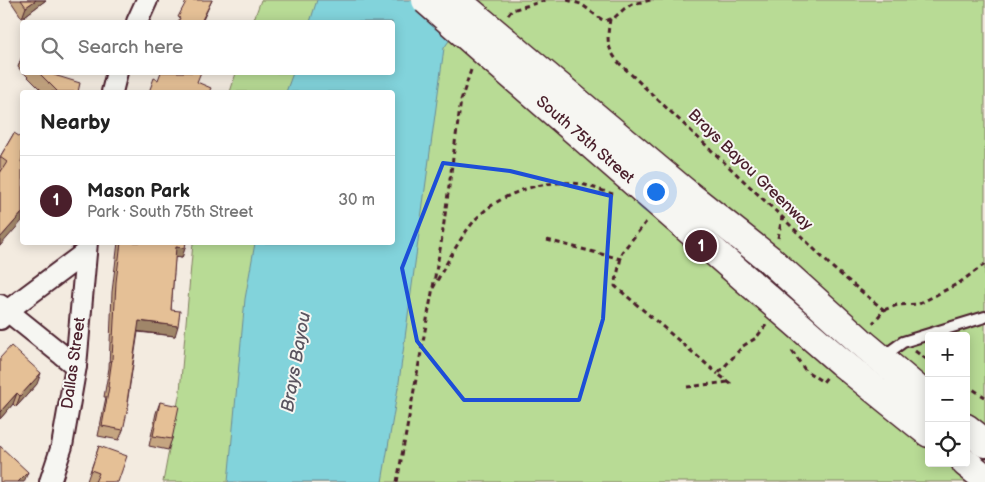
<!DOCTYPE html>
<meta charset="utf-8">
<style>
:root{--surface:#fff;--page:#f2f2f2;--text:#222;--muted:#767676;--line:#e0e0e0;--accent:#4a1f2b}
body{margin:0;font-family:"Balsamiq Sans",sans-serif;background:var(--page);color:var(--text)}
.controls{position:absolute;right:15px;bottom:15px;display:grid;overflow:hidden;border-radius:5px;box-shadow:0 2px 12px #0003}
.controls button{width:45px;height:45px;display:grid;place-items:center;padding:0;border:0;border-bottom:1px solid var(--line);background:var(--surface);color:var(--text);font:25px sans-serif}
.you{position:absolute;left:655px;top:191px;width:18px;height:18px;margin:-12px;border:4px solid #fff;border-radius:50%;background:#1a73e8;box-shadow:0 0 0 8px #1a73e833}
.badge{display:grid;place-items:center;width:32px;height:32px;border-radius:50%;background:var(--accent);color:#fff;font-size:16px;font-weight:700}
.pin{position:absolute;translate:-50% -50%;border:2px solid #fff;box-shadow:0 1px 5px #0006}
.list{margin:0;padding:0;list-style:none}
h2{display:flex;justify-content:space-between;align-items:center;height:65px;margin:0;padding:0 20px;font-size:21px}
h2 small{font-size:16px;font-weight:400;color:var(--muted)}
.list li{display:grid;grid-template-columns:32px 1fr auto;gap:15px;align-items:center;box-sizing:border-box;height:90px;padding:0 20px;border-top:1px solid var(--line)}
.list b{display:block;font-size:19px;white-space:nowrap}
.list p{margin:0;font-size:16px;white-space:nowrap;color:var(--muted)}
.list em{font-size:16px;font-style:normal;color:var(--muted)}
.icon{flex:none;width:28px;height:28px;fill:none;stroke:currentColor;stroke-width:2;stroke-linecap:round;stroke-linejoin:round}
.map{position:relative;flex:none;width:985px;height:482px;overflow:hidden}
.search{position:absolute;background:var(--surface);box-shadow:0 2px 12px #0003;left:20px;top:20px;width:375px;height:55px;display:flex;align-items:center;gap:12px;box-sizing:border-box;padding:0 18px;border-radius:5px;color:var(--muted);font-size:19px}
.panel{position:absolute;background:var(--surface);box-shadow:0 2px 12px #0003;left:20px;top:90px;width:375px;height:155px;border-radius:5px}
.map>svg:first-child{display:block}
</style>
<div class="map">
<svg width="985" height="482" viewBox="0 0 985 482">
<rect width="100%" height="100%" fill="#f3ebe0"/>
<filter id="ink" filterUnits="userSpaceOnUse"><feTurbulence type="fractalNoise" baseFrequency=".02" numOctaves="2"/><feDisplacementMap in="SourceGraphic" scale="10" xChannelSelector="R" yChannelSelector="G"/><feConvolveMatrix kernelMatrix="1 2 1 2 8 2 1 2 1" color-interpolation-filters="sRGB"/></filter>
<g filter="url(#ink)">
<path fill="#b8db95" stroke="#817d60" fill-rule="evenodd" d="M261 0H985V482H163L180 391 193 243 392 242V92H230L236 73 392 72V22H253ZM929 336H966V463H929Z"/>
<polygon fill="#82d3db" stroke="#6c8b95" points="317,0 477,0 444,48 399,382 382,482 228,482 245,299 255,243 392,242 392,92 286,92 293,73 392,72 392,22 310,22"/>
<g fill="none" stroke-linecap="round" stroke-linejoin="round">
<defs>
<polyline id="service" points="881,358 903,342 985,317"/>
<g id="minor">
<polyline points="137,22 147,0"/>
<polyline points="112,92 117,72"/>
<polyline points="0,305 76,366"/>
<polyline points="0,319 7,311 86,252"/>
<polyline points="50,482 62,446 76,366 87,242"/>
</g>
<g id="secondary">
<polyline points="506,42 687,194 769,259 860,341 929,399"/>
<polyline points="492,58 841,362 929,433"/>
<polyline points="966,428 985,443"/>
<polyline points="966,463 985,478"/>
</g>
</defs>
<use href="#service" stroke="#4a1f2b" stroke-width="14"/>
<use href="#minor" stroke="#4a1f2b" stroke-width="24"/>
<use href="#secondary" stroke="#4a1f2b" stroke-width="31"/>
<g stroke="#4a1f2b" stroke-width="3" stroke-dasharray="5 4" stroke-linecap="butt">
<polyline points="567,0 581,4 601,19 606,21 615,17 624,9 632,4 651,0"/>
<polyline points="508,15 512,10 547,0"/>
<path d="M610 19C607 39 606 46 618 62L782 217 833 268 884 310 873 323"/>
<polyline points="646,222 622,252 615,286 718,374"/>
<polyline points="778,238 782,217"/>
<polyline points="547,240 621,259"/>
<path d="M433 288C446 265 458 240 475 220 499 193 546 178 580 184 591 186 602 191 613 194"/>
<polyline points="884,310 897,305 919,304 959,283 985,264"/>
<polyline points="792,351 805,370 823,382 827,377"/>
<polyline points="915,351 929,361"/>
<polyline points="731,384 718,374 743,346 756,338 766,325"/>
<polyline points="966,385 985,397"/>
<polyline points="687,387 728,382"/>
<polyline points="397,482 441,244 461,100 471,70"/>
</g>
<use href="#service" stroke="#f6f6f2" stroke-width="10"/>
<use href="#minor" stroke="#f6f6f2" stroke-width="20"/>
<use href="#secondary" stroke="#f6f6f2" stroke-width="28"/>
<defs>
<g id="secondary-bridge">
<polyline points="426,0 492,58"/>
<polyline points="456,0 506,42"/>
</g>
</defs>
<use href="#secondary-bridge" stroke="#4a1f2b" stroke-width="31" stroke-linecap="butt"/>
<use href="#secondary-bridge" stroke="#f6f6f2" stroke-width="28"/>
</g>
<g fill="#c5a581" stroke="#4a1f2b">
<polygon points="10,0 46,0 22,18"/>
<polygon points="22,56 22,72 18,67"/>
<polygon points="23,72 60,72 57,76 78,92 43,92"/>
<polygon points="14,133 0,246 0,157"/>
<polygon points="118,242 186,242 182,258 175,257 171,310 175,336 138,332 123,430 119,440 98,436 106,397 104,397 109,368 112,292"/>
<polygon points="0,358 37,384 16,407 13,404 0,419"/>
<polygon points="160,402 172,439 168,450 149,446 156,413"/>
<polygon points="99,446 118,482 91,482 87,481"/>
</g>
<g fill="#a08669" stroke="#4a1f2b">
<polygon points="36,0 46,0 22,18 26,7"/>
<polygon points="212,0 202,22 201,22"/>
<polygon points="53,72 60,72 49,84 51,74"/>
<polygon points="22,213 22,221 0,246 0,238"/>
<polygon points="176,247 185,248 182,258 173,257"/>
<polygon points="139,321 178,326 175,336 135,331"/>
<polygon points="41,373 37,384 16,407 20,396"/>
<polygon points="17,393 13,404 0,419 0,412"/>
<polygon points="28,472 24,482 18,482"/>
</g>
<g fill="#e5c096" stroke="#4a1f2b">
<polygon points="21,0 36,0 26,7"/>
<polygon points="187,0 212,0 201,22 178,22 180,18 178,17"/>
<polygon points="38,72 53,72 51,74 80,83 78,92 58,92"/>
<polygon points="161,72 201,72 197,82 211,88 209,92 149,92 154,78 158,80"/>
<polygon points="14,133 22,138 22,158 21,162 22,163 22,213 0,238 0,173 7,162 0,157"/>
<polygon points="121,242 186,242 185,248 176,247 171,310 180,311 178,326 139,321 127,402 129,403 123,430 102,426 109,387 108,387 112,359 116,282"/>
<polygon points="11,346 41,373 20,396 17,393 0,412 0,358"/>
<polygon points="160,402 179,406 172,439 153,436"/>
<polygon points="0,446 28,472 18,482 0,482"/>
<polygon points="99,446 127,456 118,482 95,482 99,473 91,470"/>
</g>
</g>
<path fill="none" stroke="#1d4ed8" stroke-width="4" stroke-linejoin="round" d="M443 163 510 171 611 196 603 319 579 400H464L417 341 402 268Z"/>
<g text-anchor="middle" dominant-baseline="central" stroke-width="4" stroke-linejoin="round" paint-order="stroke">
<g font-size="16" fill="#4a1f2b" stroke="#f6f6f2">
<text transform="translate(585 140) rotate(41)">South 75th Street</text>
<text transform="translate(750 170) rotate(44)">Brays Bayou Greenway</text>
<text transform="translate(74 363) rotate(-82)">Dallas Street</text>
</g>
<g font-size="18" font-style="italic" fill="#5b5560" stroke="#f6f6f2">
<text transform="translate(296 362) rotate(-80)">Brays Bayou</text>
</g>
</g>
</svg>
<div class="controls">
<button>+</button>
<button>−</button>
<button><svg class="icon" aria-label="locate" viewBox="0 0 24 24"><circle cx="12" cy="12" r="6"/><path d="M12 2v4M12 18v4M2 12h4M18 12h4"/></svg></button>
</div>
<div class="you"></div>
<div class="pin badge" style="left:701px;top:246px">1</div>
<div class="search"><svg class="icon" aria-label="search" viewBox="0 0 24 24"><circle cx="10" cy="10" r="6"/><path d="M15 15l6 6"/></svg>Search here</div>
<section class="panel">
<h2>Nearby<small></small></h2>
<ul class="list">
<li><span class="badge">1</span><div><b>Mason Park</b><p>Park · South 75th Street</p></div><em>30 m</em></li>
</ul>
</section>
</div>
